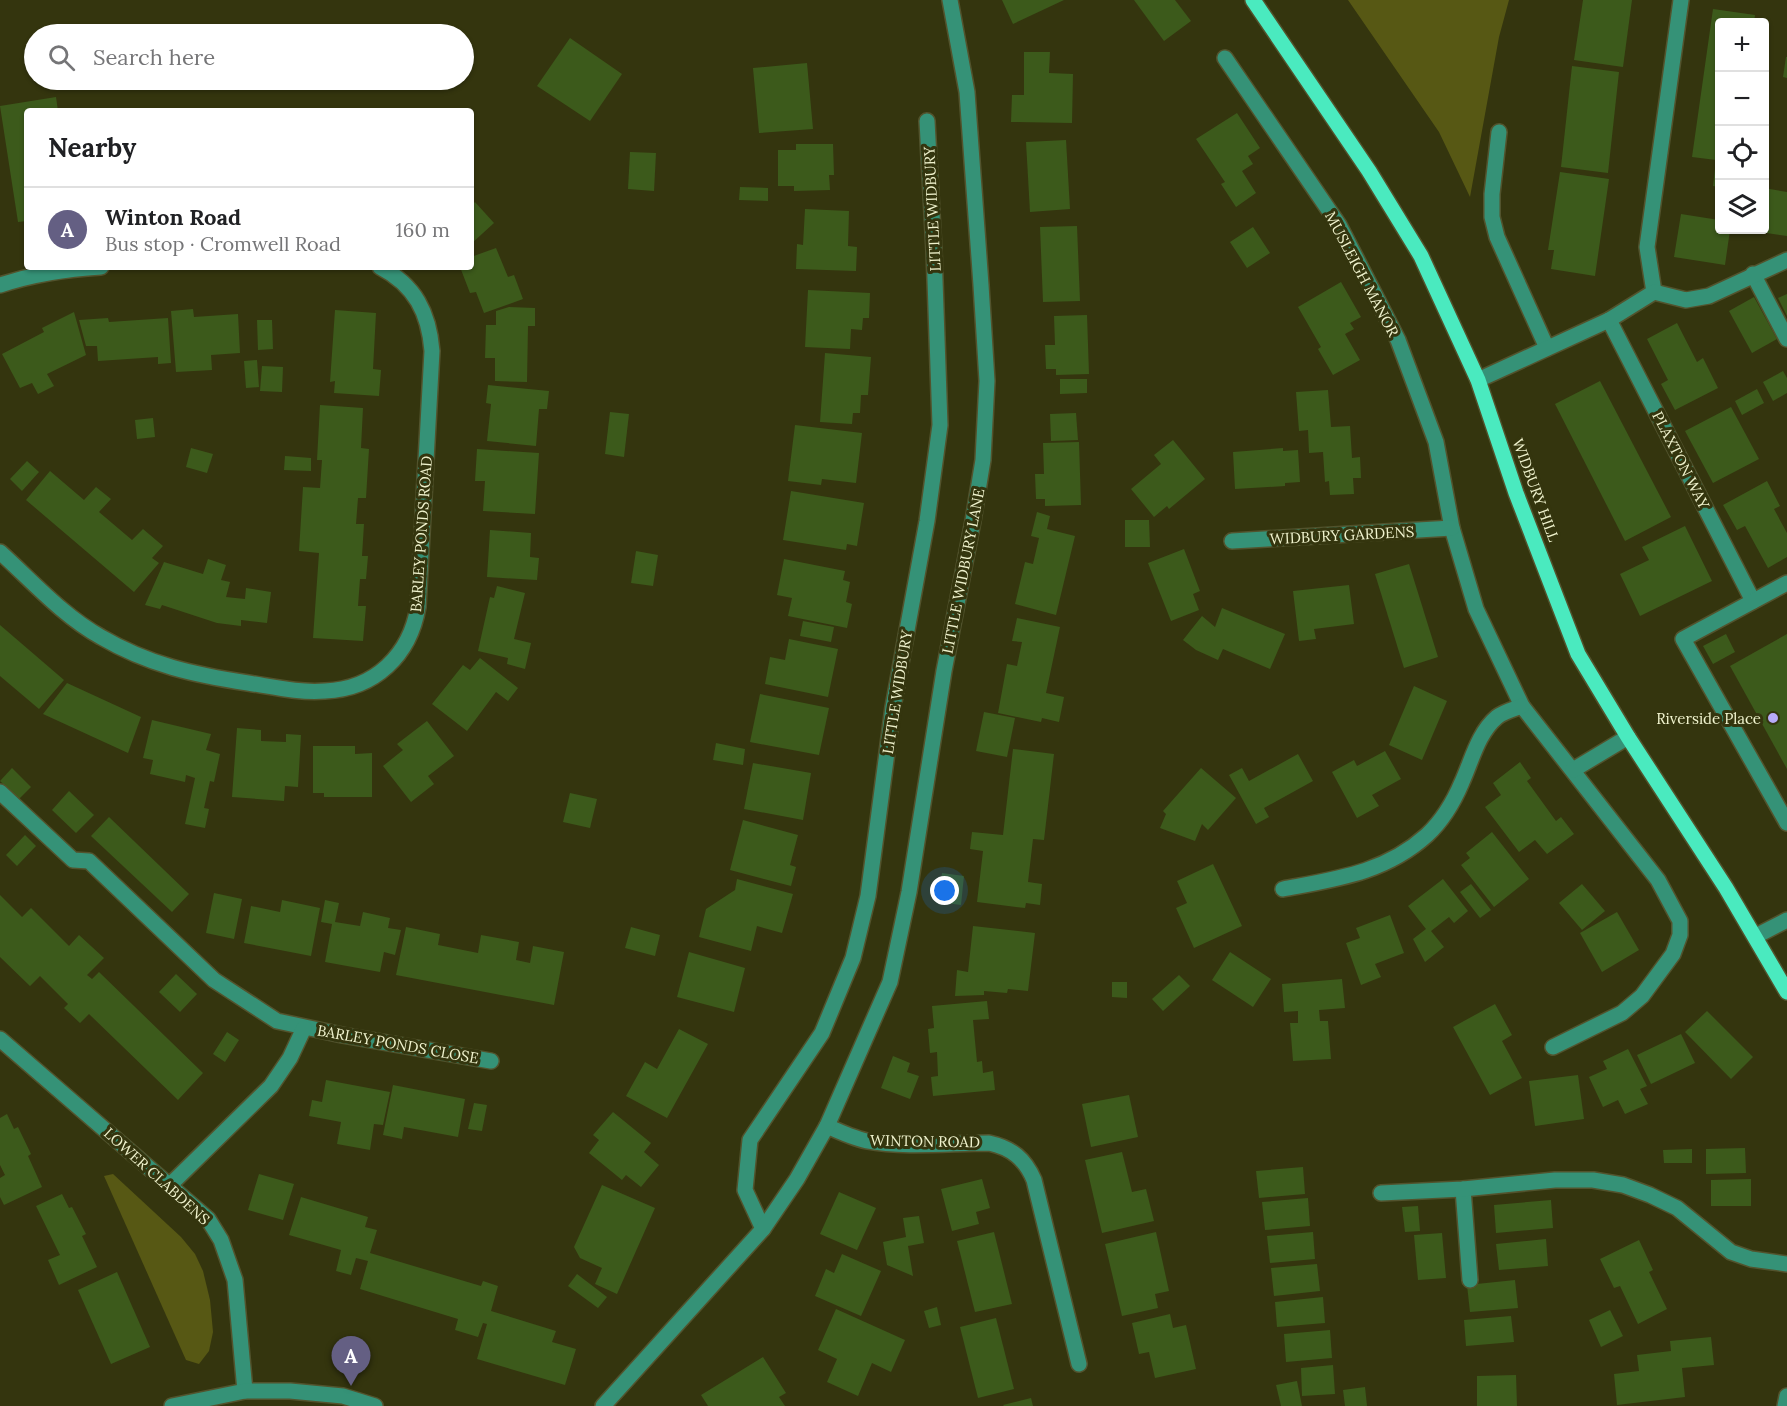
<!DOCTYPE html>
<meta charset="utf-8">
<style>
:root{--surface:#fff;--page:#f6f6f6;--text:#202124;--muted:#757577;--line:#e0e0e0;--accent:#645f83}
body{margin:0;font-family:Lora,serif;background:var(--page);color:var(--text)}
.controls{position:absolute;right:18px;top:18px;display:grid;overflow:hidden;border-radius:6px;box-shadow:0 2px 4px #0004}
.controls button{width:54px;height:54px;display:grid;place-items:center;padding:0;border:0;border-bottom:2px solid var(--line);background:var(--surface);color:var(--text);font:30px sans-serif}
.you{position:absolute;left:945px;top:891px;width:21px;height:21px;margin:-15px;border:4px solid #fff;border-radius:50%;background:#1a73e8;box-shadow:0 0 0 9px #1a73e833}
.badge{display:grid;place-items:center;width:39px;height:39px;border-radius:50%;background:var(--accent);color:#fff;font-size:20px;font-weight:700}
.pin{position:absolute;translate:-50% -50px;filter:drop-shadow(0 2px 3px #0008)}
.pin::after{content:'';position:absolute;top:32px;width:21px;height:18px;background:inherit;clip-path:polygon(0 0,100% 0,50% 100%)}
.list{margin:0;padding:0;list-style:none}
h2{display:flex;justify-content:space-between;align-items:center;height:78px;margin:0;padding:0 24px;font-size:26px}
h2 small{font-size:20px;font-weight:400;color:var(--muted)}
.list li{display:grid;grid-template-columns:39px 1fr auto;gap:18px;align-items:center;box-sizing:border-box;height:84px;padding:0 24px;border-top:2px solid var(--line)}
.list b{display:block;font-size:22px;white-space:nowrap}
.list p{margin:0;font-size:20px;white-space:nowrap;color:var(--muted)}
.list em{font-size:20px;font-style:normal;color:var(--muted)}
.icon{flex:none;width:33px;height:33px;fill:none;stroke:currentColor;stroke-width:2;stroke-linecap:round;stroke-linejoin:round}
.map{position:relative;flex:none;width:1787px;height:1406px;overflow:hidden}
.search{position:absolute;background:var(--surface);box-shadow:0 2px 4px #0004;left:24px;top:24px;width:450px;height:66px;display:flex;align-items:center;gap:15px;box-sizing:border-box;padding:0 21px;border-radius:33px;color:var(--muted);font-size:22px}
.panel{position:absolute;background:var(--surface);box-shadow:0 2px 4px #0004;left:24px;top:108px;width:450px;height:162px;border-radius:6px}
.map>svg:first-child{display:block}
</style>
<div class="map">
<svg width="1787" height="1406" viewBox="0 0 1787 1406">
<rect width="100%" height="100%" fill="#34350e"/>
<g fill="#575814">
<polygon points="1348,0 1509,0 1499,37 1470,197 1439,132"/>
<polygon points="113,1174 181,1237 195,1254 203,1271 210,1300 213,1332 209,1351 199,1364 186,1360 104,1176"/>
</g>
<g fill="#3c5a1b">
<polygon points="1002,0 1064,0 1013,24"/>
<polygon points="1134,0 1175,0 1191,21 1164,41"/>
<polygon points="1583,0 1632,0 1623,67 1574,60"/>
<polygon points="1713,9 1755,15 1754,22 1719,22 1719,187 1713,186 1716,160 1692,157"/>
<polygon points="570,38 622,74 590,121 537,86"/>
<polygon points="1024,52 1050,52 1049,73 1073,74 1072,123 1011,122 1012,95 1024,95"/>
<polygon points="1786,57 1787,57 1787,78 1783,77"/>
<polygon points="807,63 813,129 759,133 753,68"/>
<polygon points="1572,66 1619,72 1608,173 1561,167"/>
<polygon points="56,97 58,111 27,111 27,221 18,222 0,106"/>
<polygon points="1237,113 1260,148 1248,156 1253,164 1242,171 1256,193 1236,207 1221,184 1225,182 1196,139"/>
<polygon points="1066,140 1070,209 1030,212 1026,142"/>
<polygon points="796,144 833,144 834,175 829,175 830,190 794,191 794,186 778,186 778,150 796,150"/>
<polygon points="630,152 656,153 654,191 628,189"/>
<polygon points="1560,172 1609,179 1595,276 1551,269 1554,250 1548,250"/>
<polygon points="740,187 768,188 768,201 739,200"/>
<polygon points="1764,188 1787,192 1787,236 1753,231 1764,230"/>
<polygon points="475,202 494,223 471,244 471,206"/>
<polygon points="805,209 849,211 848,246 857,247 856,271 796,269 797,244 803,245"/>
<polygon points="1681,214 1719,220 1719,230 1730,230 1725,265 1674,257"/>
<polygon points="1077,226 1080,301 1043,302 1040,227"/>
<polygon points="1253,227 1270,253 1247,268 1230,242"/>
<polygon points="496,248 508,277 514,275 523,299 484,313 476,292 470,293 460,267 471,267 471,257"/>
<polygon points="1341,282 1361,317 1350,323 1354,329 1345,334 1360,360 1333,375 1318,349 1321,347 1298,307"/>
<polygon points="808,290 870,293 869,318 863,318 862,330 851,329 850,349 805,347"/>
<polygon points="1787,294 1787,316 1778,298"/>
<polygon points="1754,297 1777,339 1752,353 1729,311"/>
<polygon points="509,307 535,308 535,326 528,326 527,382 495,381 495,358 485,358 486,325 496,325 496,311"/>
<polygon points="193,309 194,317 238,314 240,353 211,355 212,370 176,372 171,311"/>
<polygon points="335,310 376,313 373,369 381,370 379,396 334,393 335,381 330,382"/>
<polygon points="74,312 86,355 47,374 54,386 38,394 32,383 20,388 2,354 44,332 42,328"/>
<polygon points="1087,315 1089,374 1056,375 1056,369 1046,369 1045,345 1055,345 1054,316"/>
<polygon points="108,318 109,322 168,318 171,363 158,364 158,357 98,361 97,346 86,346 79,320"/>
<polygon points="257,320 272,320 273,349 258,350"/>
<polygon points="1677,323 1697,362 1703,358 1718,388 1675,410 1661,384 1668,380 1647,339"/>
<polygon points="825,353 871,357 868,395 861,395 860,413 853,413 852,424 820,422"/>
<polygon points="257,360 259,387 246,388 244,361"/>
<polygon points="262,366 283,367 282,392 260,391"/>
<polygon points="1783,371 1787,378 1787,393 1773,401 1763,382"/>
<polygon points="1060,379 1087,379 1087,393 1060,394"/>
<polygon points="1600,381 1671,517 1625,541 1555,404"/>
<polygon points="488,385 549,391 547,409 539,409 536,446 487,441 491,404 486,403"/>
<polygon points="1757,389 1764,403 1742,415 1735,401"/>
<polygon points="1328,390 1331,427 1350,426 1352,458 1360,457 1361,478 1353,478 1354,494 1330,495 1329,481 1325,482 1323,452 1309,453 1308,430 1299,431 1296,392"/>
<polygon points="320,405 363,408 361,448 369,449 366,498 358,498 356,524 364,524 362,556 368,556 366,579 360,579 358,606 366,606 363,641 313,638 319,553 299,551 303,487 320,488 322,460 317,460"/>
<polygon points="1731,407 1759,459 1713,483 1685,431"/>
<polygon points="610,412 629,414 624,457 605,454"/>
<polygon points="1076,413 1078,440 1051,441 1050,414"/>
<polygon points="153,418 155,437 137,439 135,420"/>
<polygon points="795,425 862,433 856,483 822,479 821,485 788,481"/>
<polygon points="1173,440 1205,479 1169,509 1167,506 1154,517 1131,489 1161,464 1154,455"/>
<polygon points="1079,442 1081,505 1045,506 1045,499 1036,499 1035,474 1044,474 1043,443"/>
<polygon points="191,448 213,454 207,473 186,467"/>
<polygon points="1283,448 1283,451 1298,450 1300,482 1285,483 1285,486 1235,489 1233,452"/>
<polygon points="477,449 539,453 535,514 483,511 485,481 475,481"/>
<polygon points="285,456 311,458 311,471 284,470"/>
<polygon points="27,461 39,472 22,491 10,479"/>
<polygon points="50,471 84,500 96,487 111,499 99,512 132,540 143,529 163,546 152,558 159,563 134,592 26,500"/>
<polygon points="1767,481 1780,506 1774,509 1787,533 1787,557 1768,568 1745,526 1737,530 1723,505"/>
<polygon points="791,491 864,503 857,546 847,544 846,550 783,540"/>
<polygon points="1037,512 1050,516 1047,529 1075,536 1056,615 1015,604 1025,562 1033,564 1039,538 1031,536"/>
<polygon points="1125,520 1149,520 1150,547 1125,547"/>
<polygon points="1685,526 1712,581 1640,616 1620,574 1649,560 1642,547"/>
<polygon points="490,530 531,533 530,557 539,558 537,580 487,577"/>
<polygon points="1184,549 1200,591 1193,594 1199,610 1171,621 1148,563"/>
<polygon points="636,551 658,555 653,586 631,583"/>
<polygon points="208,559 226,565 221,580 230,582 226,597 245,599 246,588 271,592 267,623 241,620 241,626 217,623 162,605 160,609 145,605 164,562 203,574"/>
<polygon points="784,559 845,571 843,580 850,582 846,602 852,604 847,628 788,616 792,598 777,595"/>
<polygon points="1409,564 1438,657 1404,668 1375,574"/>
<polygon points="1349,585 1354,624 1314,629 1316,639 1299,641 1293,591"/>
<polygon points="497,586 525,593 514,639 531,643 525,669 507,664 508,658 478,651 490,597 494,598"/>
<polygon points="1222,608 1285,634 1270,669 1223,649 1218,660 1196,650 1183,640 1202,616 1215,627"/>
<polygon points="1017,618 1060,627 1046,693 1064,697 1059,722 1042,718 1041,722 998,713 1007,664 1017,666 1022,642 1012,641"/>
<polygon points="803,621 834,627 831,642 800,636"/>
<polygon points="0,625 64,680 39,709 0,676"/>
<polygon points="1726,634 1735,652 1713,664 1703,646"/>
<polygon points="1787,634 1787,769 1730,666"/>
<polygon points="789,639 838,649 828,697 765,684 770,657 785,660"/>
<polygon points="480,658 518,688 508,701 496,692 467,731 432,704 463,665 470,670"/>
<polygon points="67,683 141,717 128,753 43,714"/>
<polygon points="1414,686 1447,701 1422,760 1389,745"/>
<polygon points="760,694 829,708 819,755 750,742"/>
<polygon points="984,712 1015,718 1007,757 976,751"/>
<polygon points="152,720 211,734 206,750 220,754 214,782 210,781 204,808 209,809 205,828 185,824 195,778 186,775 185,782 150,774 153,760 143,758"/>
<polygon points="427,721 454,756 428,776 434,784 411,802 383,766 403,750 397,744"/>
<polygon points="237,728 261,730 261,741 286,742 286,734 301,735 298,787 285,786 284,801 232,797"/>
<polygon points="716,743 745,749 743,765 713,760"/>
<polygon points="313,746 355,746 355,754 372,753 372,797 324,797 324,793 313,793"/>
<polygon points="1013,749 1054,754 1044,840 1033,839 1028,882 1042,884 1040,905 1026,903 1025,908 977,902 983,851 970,849 972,832 1003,835"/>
<polygon points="1385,751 1401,779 1372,795 1379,806 1357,818 1332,772 1354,760 1357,766"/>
<polygon points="1298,754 1313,781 1264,808 1269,817 1256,824 1229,775 1242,768 1249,781"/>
<polygon points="1520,762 1531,778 1527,781 1556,821 1561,817 1574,834 1547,854 1535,840 1519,852 1485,807 1501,795 1493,783"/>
<polygon points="753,763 811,773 803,820 744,809"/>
<polygon points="12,768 31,787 19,799 0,781"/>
<polygon points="1201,768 1236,798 1208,830 1202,824 1195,841 1160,828 1166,814 1163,811"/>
<polygon points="69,791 94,815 76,833 52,810"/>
<polygon points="570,793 597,799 590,828 563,822"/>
<polygon points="109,817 189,894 172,912 91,836"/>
<polygon points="743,820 798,835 790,865 796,867 791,886 730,870"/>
<polygon points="1492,832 1529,879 1494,907 1461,865 1470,858 1466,853"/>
<polygon points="25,835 36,846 17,866 6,855"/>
<polygon points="1213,864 1242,926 1194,948 1176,908 1187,903 1177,881"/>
<polygon points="942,873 964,876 961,905 938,902"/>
<polygon points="737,879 793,894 782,933 757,926 751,951 699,937 706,909 735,890"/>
<polygon points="1443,879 1468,911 1454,923 1449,917 1431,931 1444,947 1425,962 1413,939 1426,929 1408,906"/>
<polygon points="1471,884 1491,910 1480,918 1460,892"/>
<polygon points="1582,884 1605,911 1582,930 1559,903"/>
<polygon points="214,893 242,899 234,939 206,933"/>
<polygon points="0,895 22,917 31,908 69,946 79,935 104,958 87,975 92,979 99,972 203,1073 178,1100 89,1014 80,1023 64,1008 68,1004 40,976 30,986 0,957"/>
<polygon points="282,900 320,908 311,956 244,943 251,906 280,912"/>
<polygon points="325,900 339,903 335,922 360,926 363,912 390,918 388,928 401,930 395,955 384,952 380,972 325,962 332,924 321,922"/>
<polygon points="1617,912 1639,950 1602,972 1580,933"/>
<polygon points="1390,915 1404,953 1375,964 1381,977 1361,985 1346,943 1360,938 1356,928"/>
<polygon points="973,926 1035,933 1028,991 1008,989 1007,993 984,991 984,995 955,996 957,970 968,972"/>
<polygon points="406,927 440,934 438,945 478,953 481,935 519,942 516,960 530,963 533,946 564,952 554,1005 396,975"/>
<polygon points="631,927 660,935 655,956 625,948"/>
<polygon points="689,952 745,968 734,1012 677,997"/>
<polygon points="1230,952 1271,979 1253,1007 1212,980"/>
<polygon points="176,974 197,994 180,1012 159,992"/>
<polygon points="1179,975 1190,986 1163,1011 1152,999"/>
<polygon points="1342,979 1345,1008 1319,1010 1320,1021 1328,1021 1331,1059 1293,1061 1290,1023 1298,1023 1298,1011 1284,1012 1282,984"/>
<polygon points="1112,982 1127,982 1127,998 1112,997"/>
<polygon points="987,1001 989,1019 973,1020 977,1062 982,1061 983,1073 993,1071 995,1090 933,1096 931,1077 938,1076 937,1052 930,1053 928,1029 934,1028 932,1006"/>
<polygon points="1495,1004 1512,1035 1502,1041 1522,1078 1490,1095 1453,1027"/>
<polygon points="1707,1011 1753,1057 1731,1079 1685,1032"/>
<polygon points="679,1029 708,1044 667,1118 626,1096 645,1062 657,1069"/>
<polygon points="227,1032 239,1040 225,1062 213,1054"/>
<polygon points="1681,1034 1695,1063 1651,1084 1637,1055"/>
<polygon points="1628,1049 1647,1086 1640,1089 1648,1104 1625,1114 1618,1100 1603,1107 1589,1077 1607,1069 1603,1061"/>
<polygon points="893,1056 910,1063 907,1072 919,1076 910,1099 881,1088"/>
<polygon points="1578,1075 1584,1119 1535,1126 1529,1081"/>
<polygon points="326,1080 390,1092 383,1125 374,1124 370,1150 337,1144 341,1122 309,1116 312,1100 322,1102"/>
<polygon points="393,1085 465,1099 458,1137 404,1127 402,1139 383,1135"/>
<polygon points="1129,1095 1138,1137 1091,1147 1082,1104"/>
<polygon points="474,1103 487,1105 482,1131 468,1129"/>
<polygon points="613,1112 651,1143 644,1152 659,1165 641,1187 626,1175 622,1180 589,1153 599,1140 593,1135"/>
<polygon points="7,1114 14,1129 18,1127 31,1154 28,1156 42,1187 4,1205 0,1197 0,1178 5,1175 0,1165 0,1118"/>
<polygon points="1745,1148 1746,1173 1706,1174 1706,1149"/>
<polygon points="1692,1149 1692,1163 1664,1163 1663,1150"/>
<polygon points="1122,1152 1132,1192 1146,1189 1154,1221 1102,1233 1085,1160"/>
<polygon points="1303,1167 1305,1194 1259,1198 1256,1171"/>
<polygon points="259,1174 294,1184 283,1220 248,1210"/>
<polygon points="982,1179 990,1208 976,1212 979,1224 952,1231 941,1189"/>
<polygon points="1751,1179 1751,1206 1711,1206 1711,1180"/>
<polygon points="602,1185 655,1208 617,1294 595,1284 602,1268 580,1258 574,1247"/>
<polygon points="839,1192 876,1208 857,1250 820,1234"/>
<polygon points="62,1194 69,1208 72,1207 86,1234 82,1236 97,1267 59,1285 48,1260 60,1255 36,1206"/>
<polygon points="301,1197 368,1217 365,1227 377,1230 370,1253 481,1286 483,1281 498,1286 491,1311 556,1331 552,1342 576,1349 565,1385 477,1359 487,1324 483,1323 478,1337 455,1330 458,1319 360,1289 368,1261 356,1258 351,1275 336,1271 341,1250 289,1235"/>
<polygon points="1308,1198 1310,1226 1265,1230 1262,1202"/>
<polygon points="1551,1200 1553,1228 1496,1233 1494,1205"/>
<polygon points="1418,1206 1420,1231 1405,1232 1402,1207"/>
<polygon points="919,1216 924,1243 908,1246 913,1276 887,1265 883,1242 906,1237 903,1218"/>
<polygon points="994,1232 1012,1304 975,1312 957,1241"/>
<polygon points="1156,1232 1169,1291 1155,1294 1158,1308 1122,1316 1105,1244"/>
<polygon points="1313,1232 1315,1259 1270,1263 1267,1236"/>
<polygon points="1442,1233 1446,1278 1418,1280 1414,1235"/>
<polygon points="1546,1239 1548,1266 1499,1270 1496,1244"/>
<polygon points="1639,1240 1653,1270 1649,1272 1667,1309 1638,1324 1620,1286 1614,1288 1600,1259"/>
<polygon points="842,1254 881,1271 861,1316 815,1296 826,1269 834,1273"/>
<polygon points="1317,1264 1320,1291 1274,1296 1271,1268"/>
<polygon points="117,1272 150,1347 111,1364 78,1290"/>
<polygon points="577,1274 607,1297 598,1308 568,1286"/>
<polygon points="1515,1280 1518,1308 1470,1312 1467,1285"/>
<polygon points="1323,1297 1325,1323 1277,1327 1275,1302"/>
<polygon points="937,1307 941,1325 929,1328 924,1311"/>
<polygon points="836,1309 905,1340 891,1372 872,1363 858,1396 827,1382 837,1359 818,1350"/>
<polygon points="1610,1310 1623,1336 1601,1347 1589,1320"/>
<polygon points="1170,1314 1173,1328 1186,1325 1196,1369 1155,1378 1149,1352 1139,1354 1132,1323"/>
<polygon points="1511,1316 1514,1342 1466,1346 1464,1320"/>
<polygon points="996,1318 1014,1389 978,1398 960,1327"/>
<polygon points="1330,1330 1332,1358 1286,1362 1284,1334"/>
<polygon points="1711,1337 1714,1365 1682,1368 1685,1397 1617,1405 1614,1374 1639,1371 1637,1355 1671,1351 1670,1341"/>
<polygon points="763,1357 786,1393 779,1397 785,1406 708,1406 701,1395"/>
<polygon points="1333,1365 1335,1394 1302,1396 1301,1368"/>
<polygon points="1516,1375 1517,1406 1477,1406 1477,1376"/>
<polygon points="1297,1381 1302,1406 1281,1406 1276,1385"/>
<polygon points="1365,1387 1367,1406 1345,1406 1343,1390"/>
<polygon points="1031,1398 1033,1406 1004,1406 1003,1405"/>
</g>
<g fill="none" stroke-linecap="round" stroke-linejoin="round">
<defs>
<g id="minor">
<polyline points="1225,58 1339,225 1398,340 1436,442 1452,528 1476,609 1522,706 1658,880 1680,921 1680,935 1673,954 1642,996 1622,1013 1553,1047"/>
<polyline points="1499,132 1492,194 1492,217 1497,237 1547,348"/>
<polyline points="1753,274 1787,339"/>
<path d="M0 285C34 274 65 269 101 267"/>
<polyline points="1654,292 1647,247 1681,0"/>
<polyline points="1609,320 1753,601"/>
<polyline points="1478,380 1609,320 1654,292 1686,300 1709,296 1787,260"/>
<polyline points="1232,541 1452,528"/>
<path d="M0 552C32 581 63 616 101 637 149 665 195 675 248 683 274 687 299 693 325 691 375 689 410 655 418 607L432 351C429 313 415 285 380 267"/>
<polyline points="1787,583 1683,639 1787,823"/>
<polyline points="1573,770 1628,737"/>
<polyline points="0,792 73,860 89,861 214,980 277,1021 342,1035 491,1061"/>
<path d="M1283 889C1336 879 1385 873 1427 835 1442 821 1454 801 1462 782 1472 760 1478 733 1497 717 1503 712 1514 709 1522 706"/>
<polyline points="1756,936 1787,920"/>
<polyline points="0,1039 208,1219 221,1240 235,1280 245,1391"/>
<path d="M827 1126C840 1132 853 1138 867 1141 904 1148 951 1143 989 1143 1012 1148 1025 1159 1034 1180L1079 1364"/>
<polyline points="170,1185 271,1086 290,1058 304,1028"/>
<polyline points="1463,1189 1470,1280"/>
<polyline points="1381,1193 1463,1189 1555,1180 1593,1180 1623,1185 1650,1195 1677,1208 1731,1252 1751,1259 1787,1264"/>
<polyline points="763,1229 745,1190 750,1140 822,1033 853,958 868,896 893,707 927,521 940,425 934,251 927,121"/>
<polyline points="172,1406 245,1391 290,1391 343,1396 375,1406"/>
<polyline points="603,1406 763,1229 797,1179 827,1126 890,982 909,892 944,671 973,521 983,460 987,381 981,285 967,92 950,0"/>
<polyline points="1785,1406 1787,1396"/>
</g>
<polyline id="major" points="1253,0 1369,171 1421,256 1478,380 1516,493 1578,654 1628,737 1726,888 1787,992"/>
</defs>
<use href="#minor" stroke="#52532d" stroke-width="18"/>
<use href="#major" stroke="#52532d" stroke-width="18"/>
<use href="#minor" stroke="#359277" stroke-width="15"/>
<use href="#major" stroke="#4aeabf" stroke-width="15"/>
</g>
<circle fill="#b7abf8" stroke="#34350e" stroke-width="2" cx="1773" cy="718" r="6"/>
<g text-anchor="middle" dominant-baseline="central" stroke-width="6" stroke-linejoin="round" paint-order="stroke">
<g font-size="15" fill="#f0f3ce" stroke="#34350e">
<text transform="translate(932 209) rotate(-93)">LITTLE WIDBURY</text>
<text transform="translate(1362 274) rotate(62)">MUSLEIGH MANOR</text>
<text transform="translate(1681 460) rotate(63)">PLAXTON WAY</text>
<text transform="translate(1536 490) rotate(70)">WIDBURY HILL</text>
<text transform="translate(421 534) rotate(-86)">BARLEY PONDS ROAD</text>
<text transform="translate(1342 535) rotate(-3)">WIDBURY GARDENS</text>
<text transform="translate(963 571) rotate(-79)">LITTLE WIDBURY LANE</text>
<text transform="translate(897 692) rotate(-81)">LITTLE WIDBURY</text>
<text transform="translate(398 1044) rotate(10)">BARLEY PONDS CLOSE</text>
<text transform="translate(925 1141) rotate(1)">WINTON ROAD</text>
<text transform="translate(157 1176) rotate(42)">LOWER CLABDENS</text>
</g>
<g font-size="15" fill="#f0f3ce" stroke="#34350e" text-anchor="end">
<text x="1761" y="718">Riverside Place</text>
</g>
</g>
</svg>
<div class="controls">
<button>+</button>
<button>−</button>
<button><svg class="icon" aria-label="locate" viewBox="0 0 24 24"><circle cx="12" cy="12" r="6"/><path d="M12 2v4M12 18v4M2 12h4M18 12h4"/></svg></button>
<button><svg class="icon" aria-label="layers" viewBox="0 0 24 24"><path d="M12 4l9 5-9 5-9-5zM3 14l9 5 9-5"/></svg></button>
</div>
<div class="you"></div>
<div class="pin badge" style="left:351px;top:1386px">A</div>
<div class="search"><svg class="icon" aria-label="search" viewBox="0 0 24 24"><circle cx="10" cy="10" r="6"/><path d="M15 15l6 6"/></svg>Search here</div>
<section class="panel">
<h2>Nearby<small></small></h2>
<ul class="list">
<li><span class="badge">A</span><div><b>Winton Road</b><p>Bus stop · Cromwell Road</p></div><em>160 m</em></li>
</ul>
</section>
</div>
